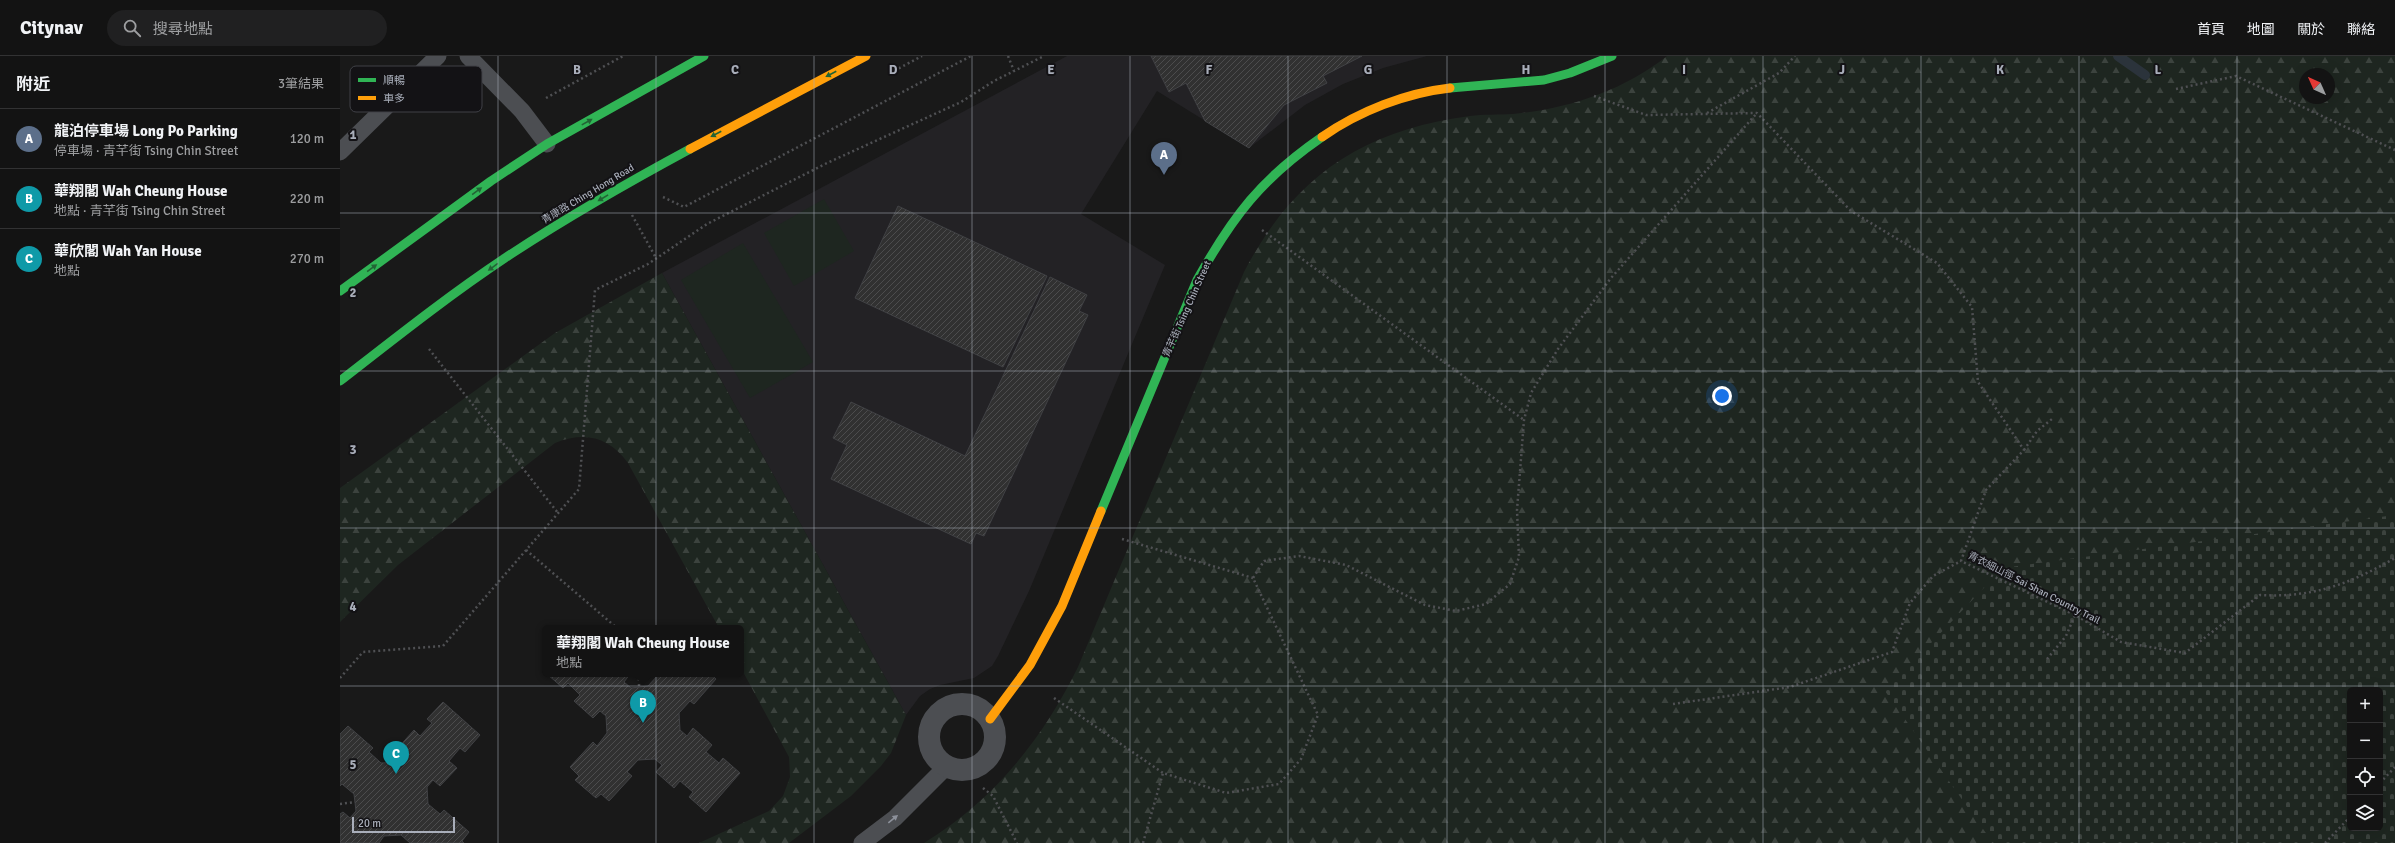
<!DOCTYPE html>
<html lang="zh-TW">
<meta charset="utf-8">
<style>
:root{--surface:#131313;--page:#202021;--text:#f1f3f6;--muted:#9d9ea0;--line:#323233;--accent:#777a82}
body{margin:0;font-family:Signika,"Noto Sans TC",sans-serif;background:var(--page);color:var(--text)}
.controls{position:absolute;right:12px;bottom:12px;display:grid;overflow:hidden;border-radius:6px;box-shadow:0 4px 16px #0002}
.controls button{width:36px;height:36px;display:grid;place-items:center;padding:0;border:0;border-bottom:1px solid var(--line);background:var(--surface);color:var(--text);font:20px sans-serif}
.compass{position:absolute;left:1959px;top:12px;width:36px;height:36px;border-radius:50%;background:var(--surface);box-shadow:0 4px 16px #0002;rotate:315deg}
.scale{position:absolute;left:12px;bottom:10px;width:103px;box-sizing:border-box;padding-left:4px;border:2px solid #a9aeba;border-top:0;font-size:11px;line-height:14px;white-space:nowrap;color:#a9aeba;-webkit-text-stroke:3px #131215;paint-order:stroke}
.you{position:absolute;left:1382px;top:340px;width:14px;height:14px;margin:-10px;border:3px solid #fff;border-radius:50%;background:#1a73e8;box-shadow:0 0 0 6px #1a73e833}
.badge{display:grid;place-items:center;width:26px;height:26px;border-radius:50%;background:var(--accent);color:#fff;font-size:13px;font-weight:700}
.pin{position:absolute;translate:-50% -33px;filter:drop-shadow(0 1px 2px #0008)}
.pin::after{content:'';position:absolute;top:21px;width:14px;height:12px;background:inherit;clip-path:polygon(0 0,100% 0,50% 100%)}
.popup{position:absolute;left:202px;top:569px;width:202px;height:52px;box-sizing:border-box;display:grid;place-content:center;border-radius:6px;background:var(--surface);filter:drop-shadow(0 1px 3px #0005);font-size:13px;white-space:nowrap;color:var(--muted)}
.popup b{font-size:15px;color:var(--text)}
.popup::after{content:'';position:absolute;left:50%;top:100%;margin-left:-8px;border:8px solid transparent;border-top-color:var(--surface)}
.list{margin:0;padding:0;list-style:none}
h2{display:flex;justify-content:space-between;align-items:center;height:52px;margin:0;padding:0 16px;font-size:17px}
h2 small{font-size:13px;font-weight:400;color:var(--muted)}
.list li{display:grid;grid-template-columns:26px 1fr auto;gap:12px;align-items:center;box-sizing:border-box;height:60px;padding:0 16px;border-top:1px solid var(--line)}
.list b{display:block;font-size:15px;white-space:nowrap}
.list p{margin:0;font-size:13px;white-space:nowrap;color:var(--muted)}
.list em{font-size:13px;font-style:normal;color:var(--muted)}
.icon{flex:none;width:22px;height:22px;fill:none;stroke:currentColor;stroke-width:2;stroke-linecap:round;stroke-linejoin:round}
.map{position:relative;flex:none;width:2055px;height:787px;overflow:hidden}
header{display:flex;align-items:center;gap:24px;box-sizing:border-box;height:56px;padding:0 20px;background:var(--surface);border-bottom:1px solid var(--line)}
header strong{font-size:19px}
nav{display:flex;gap:22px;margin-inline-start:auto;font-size:14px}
.search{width:280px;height:36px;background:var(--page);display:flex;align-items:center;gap:10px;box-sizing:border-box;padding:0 14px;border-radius:22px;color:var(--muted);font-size:15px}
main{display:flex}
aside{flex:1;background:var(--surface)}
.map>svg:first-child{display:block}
</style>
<header>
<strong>Citynav</strong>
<div class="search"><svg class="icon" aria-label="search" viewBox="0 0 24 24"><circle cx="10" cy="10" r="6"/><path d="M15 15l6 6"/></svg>搜尋地點</div>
<nav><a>首頁</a><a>地圖</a><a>關於</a><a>聯絡</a></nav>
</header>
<main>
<aside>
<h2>附近<small>3筆結果</small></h2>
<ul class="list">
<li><span class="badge" style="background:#5c6f8a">A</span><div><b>龍泊停車場 Long Po Parking</b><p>停車場 · 青芊街 Tsing Chin Street</p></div><em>120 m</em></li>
<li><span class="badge" style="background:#0f9aa8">B</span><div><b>華翔閣 Wah Cheung House</b><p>地點 · 青芊街 Tsing Chin Street</p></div><em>220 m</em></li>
<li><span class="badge" style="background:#0f9aa8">C</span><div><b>華欣閣 Wah Yan House</b><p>地點</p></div><em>270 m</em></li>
</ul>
</aside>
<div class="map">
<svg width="2055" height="787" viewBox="0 0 2055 787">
<defs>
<pattern id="forest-firs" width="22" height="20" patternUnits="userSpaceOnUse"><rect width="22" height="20" fill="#1e2620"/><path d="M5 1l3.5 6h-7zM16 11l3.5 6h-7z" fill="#3c433e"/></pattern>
<pattern id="cemetery-stones" width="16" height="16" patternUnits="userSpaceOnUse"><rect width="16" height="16" fill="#1e2620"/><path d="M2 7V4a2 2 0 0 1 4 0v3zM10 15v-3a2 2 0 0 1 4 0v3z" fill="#3c433e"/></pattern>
<pattern id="building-hatch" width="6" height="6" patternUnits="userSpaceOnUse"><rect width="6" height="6" fill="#313131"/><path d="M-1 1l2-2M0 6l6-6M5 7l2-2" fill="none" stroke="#4c4c4d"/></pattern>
</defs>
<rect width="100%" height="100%" fill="#191919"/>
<polygon fill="#232225" points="727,0 1087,0 1043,12 1003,28 965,49 909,92 817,35 741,158 825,209 689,535 658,600 652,610 634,622 600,629 590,633 580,640 566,659 322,217"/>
<g fill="url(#forest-firs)" fill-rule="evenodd">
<path d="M1327 0H2055V787H584C654 744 702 684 738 611L904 216C954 120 1023 74 1130 60 1144 58 1159 59 1173 58 1227 53 1283 35 1327 0ZM1965 18H1989V42H1965ZM2010 634H2040V772H2010Z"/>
<path d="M322 217 566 659 551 697 541 710 511 740 449 787H359L429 755 443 740 450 721 449 701 401 612V572H379L288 407C269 381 245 375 215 387L58 509 0 566V432L215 277Z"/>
</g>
<path fill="url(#cemetery-stones)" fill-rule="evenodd" d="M2055 459V787H1653L1545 635 1663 512ZM2010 634H2040V772H2010Z"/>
<g fill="#1e2620">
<polygon points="484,143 514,195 454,230 424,177"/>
<polygon points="403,187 473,306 410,342 341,224"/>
</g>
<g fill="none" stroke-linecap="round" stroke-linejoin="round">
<polyline stroke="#2b333b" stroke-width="10" points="1778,0 1805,19"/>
</g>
<g fill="url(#building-hatch)" stroke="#414245">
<polygon points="811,0 1022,0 983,20 987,27 944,49 909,92 865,65 846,27 829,36"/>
<polygon points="558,150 707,220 663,311 515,242"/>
<polygon points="710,221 747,239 739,255 748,259 644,480 636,477 631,488 491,423 507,389 493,382 511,346 625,400"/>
<polygon points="207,618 290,618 284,626 291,632 308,630 319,618 371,618 376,623 354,648 350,645 339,657 340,674 347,680 353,672 372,689 366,696 379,707 383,702 400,717 366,756 349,741 353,736 340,725 334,732 316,716 322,709 315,703 298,704 287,716 292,720 269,745 261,738 256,742 235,724 239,720 230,711 253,686 257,690 267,677 266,660 260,655 253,662 234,645 240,639 228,627 223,632"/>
<polygon points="103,646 140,679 125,696 120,692 109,705 117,712 100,730 93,724 87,731 88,748 100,758 104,754 129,776 122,785 124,787 70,787 61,779 44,780 39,787 0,787 0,758 3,756 10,762 16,755 14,738 2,728 0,730 0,678 8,670 33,692 29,696 41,707 59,706 64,699 57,693 74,674 80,680 92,667 87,663"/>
</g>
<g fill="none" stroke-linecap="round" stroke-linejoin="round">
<g stroke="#4f5053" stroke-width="2.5" stroke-dasharray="2 3" stroke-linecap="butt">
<polyline points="668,0 674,15"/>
<polyline points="550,17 582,0"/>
<polyline points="1836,33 1896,20 2055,94"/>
<path d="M1254 40 1306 59 1417 57 1511 155 1597 207 1632 251 1638 326 1684 394 1646 434 1621 505 1735 559 1781 586 1845 597 1920 539C1972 542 2010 528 2055 502"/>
<polyline points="206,42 283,0"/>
<polyline points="1367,57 1439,17 1455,0"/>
<polyline points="323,141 344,151 631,0"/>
<polyline points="292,159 316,202"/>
<polyline points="922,174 1184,364"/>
<polyline points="89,293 218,457"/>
<polyline points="1684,394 1697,375 1712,363"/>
<polyline points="782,483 913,522"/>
<polyline points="186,494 277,572"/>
<polyline points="1707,603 1726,580 1735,559"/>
<polyline points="299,618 299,631"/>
<polyline points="0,622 23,596 103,590 239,433 255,234 308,208 367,168 487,107 621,46 654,25 704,0"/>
<polyline points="714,642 823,717"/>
<polyline points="1333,648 1450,631 1552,596 1570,547 1593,520 1621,505"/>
<polyline points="2040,727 2055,711"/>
<polyline points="643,732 653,740 677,787"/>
<polyline points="0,748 15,746"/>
<polyline points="803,787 823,717 886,737 939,728 961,703 978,659 913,522 924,505 959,500 1006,509 1085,549 1116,555 1146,548 1170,528 1179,501 1177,454 1184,364 1191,337 1218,293 1271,222 1417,57"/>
<polyline points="1985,787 2010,761"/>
</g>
<g stroke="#4c4e52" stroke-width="17">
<polyline points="128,0 182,55 207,88"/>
<polyline points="0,96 98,0"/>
<polyline points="522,787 555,762 607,710"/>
</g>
<circle stroke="#4c4e52" stroke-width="22" cx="622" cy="681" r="33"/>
<g stroke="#30b455" stroke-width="9">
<polyline points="1110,32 1204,24 1230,17 1272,0"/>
<polyline points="0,235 151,125 207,88 364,0"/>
<path d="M0 325C54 283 108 240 165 202 224 163 287 127 350 93"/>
<path d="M761 455 857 224C893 160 921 123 982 81"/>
</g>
<g stroke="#ff9f0a" stroke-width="9">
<path d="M982 81C1019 55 1066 37 1110 32"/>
<polyline points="350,93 526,0"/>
<polyline points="650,663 690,609 722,550 761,455"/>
</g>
</g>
<defs><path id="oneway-solid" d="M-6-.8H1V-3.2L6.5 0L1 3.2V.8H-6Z"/></defs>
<g fill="#226335">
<use href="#oneway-solid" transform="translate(491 18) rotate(152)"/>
<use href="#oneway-solid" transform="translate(247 66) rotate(-29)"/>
<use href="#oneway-solid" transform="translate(376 78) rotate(152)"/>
<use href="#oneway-solid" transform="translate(137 135) rotate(-36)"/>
<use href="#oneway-solid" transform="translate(263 142) rotate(149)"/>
<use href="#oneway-solid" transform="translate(153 211) rotate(144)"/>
<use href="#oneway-solid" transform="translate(32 212) rotate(-36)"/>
</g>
<use fill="#8d919b" href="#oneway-solid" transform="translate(553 763) rotate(-39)"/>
<path fill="none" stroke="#a9aeba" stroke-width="1" stroke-opacity="0.55" d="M158 0V787M316 0V787M474 0V787M632 0V787M790 0V787M948 0V787M1107 0V787M1265 0V787M1423 0V787M1581 0V787M1739 0V787M1897 0V787M0 157H2055M0 315H2055M0 472H2055M0 630H2055"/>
<g text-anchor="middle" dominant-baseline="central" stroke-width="4" stroke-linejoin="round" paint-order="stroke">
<g font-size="10" fill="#a9aeba" stroke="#131215">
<text transform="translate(248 138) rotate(-31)">青康路 Ching Hong Road</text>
<text transform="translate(847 253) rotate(-66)">青芊街 Tsing Chin Street</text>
<text transform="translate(1694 532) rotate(27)">青衣細山徑 Sai Shan Country Trail</text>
</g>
</g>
<rect x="10" y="10" width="132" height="46" rx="6" fill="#131215" stroke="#404147" stroke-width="1"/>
<rect x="18" y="22" width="18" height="4" fill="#30b455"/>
<rect x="18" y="40" width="18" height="4" fill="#ff9f0a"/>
<g font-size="11" fill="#a9aeba">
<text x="43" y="28">順暢</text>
<text x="43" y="46">車多</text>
</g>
<g font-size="13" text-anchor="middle" font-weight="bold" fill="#a9aeba" stroke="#131215" stroke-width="4" stroke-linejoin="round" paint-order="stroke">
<text x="237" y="18">B</text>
<text x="395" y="18">C</text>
<text x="553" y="18">D</text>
<text x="711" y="18">E</text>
<text x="869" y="18">F</text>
<text x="1028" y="18">G</text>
<text x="1186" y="18">H</text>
<text x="1344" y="18">I</text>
<text x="1502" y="18">J</text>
<text x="1660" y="18">K</text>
<text x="1818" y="18">L</text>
<text x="13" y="83">1</text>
<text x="13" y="241">2</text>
<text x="13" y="398">3</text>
<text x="13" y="555">4</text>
<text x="13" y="713">5</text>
</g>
</svg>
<div class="controls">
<button>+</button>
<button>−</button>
<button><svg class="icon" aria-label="locate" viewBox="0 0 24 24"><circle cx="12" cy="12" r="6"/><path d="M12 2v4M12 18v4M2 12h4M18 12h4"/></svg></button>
<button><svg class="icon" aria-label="layers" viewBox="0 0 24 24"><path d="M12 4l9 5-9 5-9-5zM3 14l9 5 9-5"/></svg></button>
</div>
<svg class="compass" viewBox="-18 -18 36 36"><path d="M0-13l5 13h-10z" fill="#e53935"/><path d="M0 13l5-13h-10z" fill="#9d9ea0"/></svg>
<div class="scale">20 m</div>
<div class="you"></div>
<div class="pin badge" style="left:824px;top:119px;background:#5c6f8a">A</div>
<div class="pin badge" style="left:303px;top:667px;background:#0f9aa8">B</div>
<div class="popup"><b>華翔閣 Wah Cheung House</b>地點</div>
<div class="pin badge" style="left:56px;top:718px;background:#0f9aa8">C</div>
</div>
</main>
